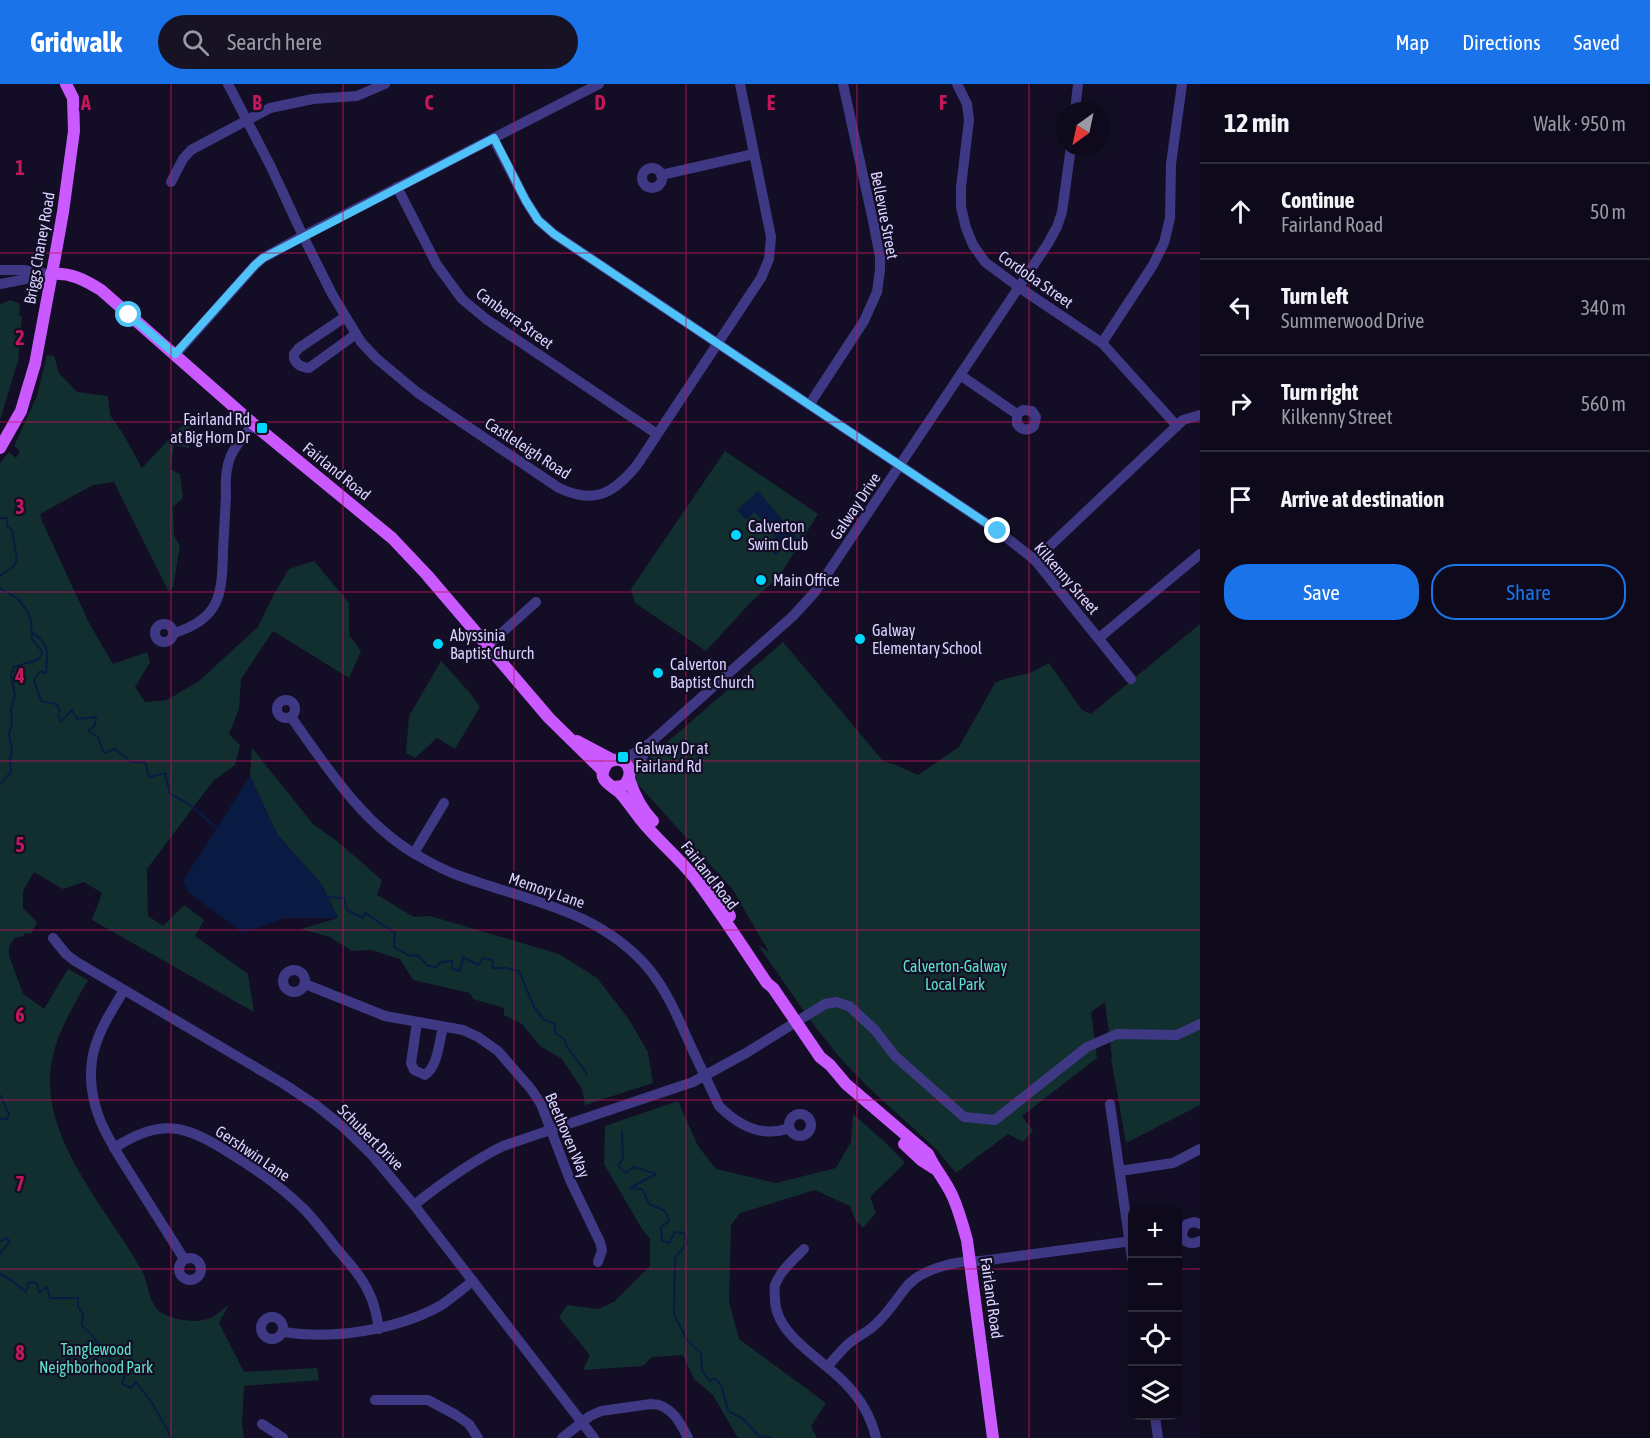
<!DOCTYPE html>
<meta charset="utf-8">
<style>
:root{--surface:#0e0a1c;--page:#171325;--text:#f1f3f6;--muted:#9b9aa3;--line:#2e2b3b;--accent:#1a73e8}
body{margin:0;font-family:"Asap Condensed",sans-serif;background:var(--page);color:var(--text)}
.controls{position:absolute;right:18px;bottom:18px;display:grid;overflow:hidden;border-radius:12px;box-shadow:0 3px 15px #0003}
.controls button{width:54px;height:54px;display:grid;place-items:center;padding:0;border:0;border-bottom:2px solid var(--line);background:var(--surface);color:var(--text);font:30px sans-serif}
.compass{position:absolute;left:1056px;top:18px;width:54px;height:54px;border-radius:50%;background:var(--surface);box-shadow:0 3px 15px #0003;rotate:213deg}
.stop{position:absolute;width:18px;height:18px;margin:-14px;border:4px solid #4fc3f7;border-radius:50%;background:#fff}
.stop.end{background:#4fc3f7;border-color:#fff;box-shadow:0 2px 6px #0008}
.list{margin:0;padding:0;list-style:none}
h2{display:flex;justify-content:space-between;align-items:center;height:78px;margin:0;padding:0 24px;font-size:26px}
h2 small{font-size:20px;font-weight:400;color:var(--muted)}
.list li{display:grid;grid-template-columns:39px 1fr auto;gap:18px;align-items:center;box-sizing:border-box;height:96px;padding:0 24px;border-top:2px solid var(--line)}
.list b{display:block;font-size:22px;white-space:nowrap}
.list p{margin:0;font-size:20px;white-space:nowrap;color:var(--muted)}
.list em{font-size:20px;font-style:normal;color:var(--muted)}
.actions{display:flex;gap:12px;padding:18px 24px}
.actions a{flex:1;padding:14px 0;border:2px solid var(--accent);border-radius:24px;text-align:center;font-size:21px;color:var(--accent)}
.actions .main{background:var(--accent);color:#fff}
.icon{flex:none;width:33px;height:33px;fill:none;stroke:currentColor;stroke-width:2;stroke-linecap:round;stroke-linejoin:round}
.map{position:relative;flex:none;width:1200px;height:1354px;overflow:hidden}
header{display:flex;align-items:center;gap:36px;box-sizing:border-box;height:84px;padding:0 30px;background:var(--accent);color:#fff}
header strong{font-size:28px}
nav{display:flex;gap:33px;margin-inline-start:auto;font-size:21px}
.search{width:420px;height:54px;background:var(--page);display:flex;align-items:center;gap:15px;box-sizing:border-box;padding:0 21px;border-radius:33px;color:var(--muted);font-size:22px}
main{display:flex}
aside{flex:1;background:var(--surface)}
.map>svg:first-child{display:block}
</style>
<header>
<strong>Gridwalk</strong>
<div class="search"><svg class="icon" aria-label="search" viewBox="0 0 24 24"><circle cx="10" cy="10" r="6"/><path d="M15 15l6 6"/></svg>Search here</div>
<nav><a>Map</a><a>Directions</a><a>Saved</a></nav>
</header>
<main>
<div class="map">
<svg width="1200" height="1354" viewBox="0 0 1200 1354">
<rect width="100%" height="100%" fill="#130e25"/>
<g fill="#112f2f">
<polygon points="11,216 20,220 19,231 22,232 18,277 0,336 0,220"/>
<path d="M47 271 54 272 59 289 77 308 108 312 110 331 123 350 142 384 189 334 190 339 189 364 174 361 170 385 180 390 183 414 173 423 174 452 180 462 173 503 169 508 114 398 93 401 40 430 42 437 90 541 113 580 147 568 150 578 135 603 145 618 167 616 199 597 258 543 274 510 289 485 314 477 349 519V551L361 567 349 594 273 547 241 595 239 625 229 650 240 661 235 681 213 697 147 785 148 832 163 842 184 821 204 836 195 852 248 890 254 928 92 836 102 809 84 798 63 805 34 788 23 807V824L37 838 31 850 24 849V852L14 854 9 863V872L23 910 44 925 68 885 88 896C71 926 51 958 50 994 48 1063 109 1128 141 1185 149 1197 147 1220 162 1229 174 1236 197 1240 210 1234 217 1231 223 1225 229 1221L219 1239 244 1288 317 1284 319 1296 244 1302 242 1341 244 1354H0V379L9 368 16 374 20 367 14 362 37 312Z"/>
<polygon points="725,367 818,430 779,493 752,517 706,567 635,519 631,505"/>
<polygon points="1200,540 1200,1021 1126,1059 1111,974 1112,973 1105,918 1091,928 1097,974 1022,1032 1033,1047 1023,1058 1008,1050 956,1089 937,1066 868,1003 840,974 810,936 758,861 769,868 733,806 636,698 635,686 783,558 883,677 896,681 918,691 959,663 995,599 1004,595 1030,589 1049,579 1082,626 1091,630"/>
<polygon points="441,577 470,609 480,623 455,665 437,654 415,674 406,669 409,632"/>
<polygon points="252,664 313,740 338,758 382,796 377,811 414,833 430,832 559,870 597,894 628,934 648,968 653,999 585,1021 582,1005 562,975 540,962 522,940 504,931 504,924 473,915 470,909 413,896 400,875 371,866 352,867 330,853 301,845 338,834 322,801 277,750 250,692"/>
<polygon points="678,1017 698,1062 716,1085 776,1099 836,1084 851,1058 853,1030 886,1059 905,1079 870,1113 876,1129 863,1144 855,1135 850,1122 815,1106 740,1129 731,1141 729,1218 739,1255 826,1319 811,1342 817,1354 738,1354 713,1311 694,1295 683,1271 652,1273 643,1282 583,1286 590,1271 559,1233 567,1221 599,1225 615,1217 650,1182 650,1155 642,1145 604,1080 605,1042"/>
</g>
<g fill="#091b43">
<polygon points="758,407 797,453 775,471 767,461 776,453 755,428 746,436 737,426"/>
<polygon points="250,692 277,750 322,801 338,834 285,834 243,849 189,809 183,797"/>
</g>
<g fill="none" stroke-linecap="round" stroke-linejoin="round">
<g stroke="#091b43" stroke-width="2">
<polyline points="0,434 7,434 7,442 12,446 17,475 13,483 0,492"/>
<polyline points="0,504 17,514 27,526 31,537 32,555 42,567 41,572 37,576 14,583 11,591 15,611 11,625 12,640 9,649 12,667 10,676 11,688 0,700"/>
<path d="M32 548C50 561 48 568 46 589L40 587 34 596 41 617 56 620 60 626 58 632 61 637 72 626 77 635 96 633 95 641 88 647 98 653 104 669 115 665 131 678H145L149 693 165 689 170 710 189 720 218 745"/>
<polyline points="327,813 344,814 347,826 363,834 365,829 395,849 394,863 408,871 418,872 428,882 436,883 441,878 452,877 452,885 460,887 463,873 478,881 483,874 492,876 493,884 506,884 519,887 534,923 544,936 555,939 555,949 564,955 567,963 587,990"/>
<polyline points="0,1011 9,1030 7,1035 0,1035"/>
<polyline points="622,1048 623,1075 618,1082 626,1089 634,1083 656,1090 630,1104 642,1105 649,1120 665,1127 669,1137 661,1143 662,1157 669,1159 675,1148 684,1149 687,1159 675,1174 674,1230 687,1256 701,1269 702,1287 709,1296 716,1295 722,1303 728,1327 743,1335 759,1352 772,1354"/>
<polyline points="0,1157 6,1154 10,1157 0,1170"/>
<path d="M0 1190 11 1196 26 1208 29 1198 37 1199 39 1209 47 1203 50 1214H78V1223L83 1230 82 1242C95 1250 96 1263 110 1268V1279L126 1288 122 1300 131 1304 136 1298 152 1319 172 1354"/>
</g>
<g stroke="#3f3985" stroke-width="10">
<path d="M228 0 271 83 303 152 332 210 361 258 376 274 418 309 559 404C595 421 614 409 637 381L761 194 769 175 771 153 740 0"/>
<polyline points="957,0 967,20 969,36 961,103 961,123 966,144 973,161 985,178 1020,204 1102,259 1177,342"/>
<polyline points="1075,27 1078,0"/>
<polyline points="493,54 526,117 538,136 554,150 998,447 1035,476 1131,595"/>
<circle cx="652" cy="94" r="10"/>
<polyline points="661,91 754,70"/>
<polyline points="171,98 183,75 191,66 270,24 313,15 357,12 385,0"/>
<polyline points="397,103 437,181 462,215 486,235 657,350"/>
<polyline points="0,186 23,186 48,190"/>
<polyline points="0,200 51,190"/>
<path d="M345 233 299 264 294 270V275C298 282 302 283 309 284L356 250"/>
<polyline points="1102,259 1153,181 1164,159 1170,134 1171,80 1182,0"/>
<polyline points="175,271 255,181 263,174 303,152 599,0"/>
<path d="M960 291 1017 330V340C1022 347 1029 347 1034 342L1036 333 1032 327 1023 326 1017 330"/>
<polyline points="809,321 864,237 877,208 880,186 880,173 873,137 843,0"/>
<polyline points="1035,476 1183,336 1200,331"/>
<circle cx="164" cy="549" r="9"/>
<path d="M174 549C220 535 222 511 223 468 224 449 225 430 226 411 224 377 231 366 253 341"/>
<polyline points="1099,554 1200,470"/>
<polyline points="487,562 536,518"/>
<circle cx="286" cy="625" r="9"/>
<path d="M291 633C327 683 361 738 415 770 429 778 445 787 460 792 528 817 599 826 649 885 666 906 677 931 688 956 698 978 709 1000 719 1022 738 1041 762 1054 789 1044"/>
<polyline points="620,676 628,673 650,659 793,532 815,508 1047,161 1057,143 1062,128 1071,63"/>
<polyline points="630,686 643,672 648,662"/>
<polyline points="414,769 444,719"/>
<polyline points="53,854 66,870 75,877 284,1000 317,1022 342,1042 372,1071 414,1121 594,1354"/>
<circle cx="294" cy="897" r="11"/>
<polyline points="305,900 385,932 463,946 478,953 498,967 531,1005 541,1020 570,1096 600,1158 602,1166 598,1178"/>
<path d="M124 906C111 928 96 950 92 976 85 1026 113 1062 138 1102 153 1126 169 1151 184 1175"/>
<path d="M417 938 411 979 414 986 425 991C438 982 439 958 443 943"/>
<polyline points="1110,1020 1132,1175"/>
<circle cx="800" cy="1041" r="11"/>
<path d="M114 1064C133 1052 155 1041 178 1045 197 1049 212 1058 228 1068 256 1085 282 1103 305 1126 316 1138 327 1152 337 1165 349 1179 362 1193 369 1209 375 1220 377 1233 379 1245"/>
<polyline points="1120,1087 1173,1079 1200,1065"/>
<path d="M414 1121C443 1098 471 1078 503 1062L693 998 746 969 825 920 836 918 849 922 875 946 895 972 964 1033 995 1036 1087 963 1117 950 1177 951 1200 940"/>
<path d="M1200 1140 1194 1138 1187 1140C1176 1152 1186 1164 1200 1157"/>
<path d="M804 1165C794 1175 780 1187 775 1201 774 1205 775 1211 775 1215 775 1251 822 1275 844 1298 860 1314 871 1332 876 1354"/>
<circle cx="190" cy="1185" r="11"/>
<circle cx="272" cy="1244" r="11"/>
<path d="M283 1248C332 1256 396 1246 440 1222 451 1215 462 1205 473 1197"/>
<path d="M828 1282C834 1275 840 1268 846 1262 855 1253 867 1249 876 1240 889 1228 897 1214 908 1201 924 1184 959 1176 981 1177L1132 1157"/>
<polyline points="375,1316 428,1316 456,1331 469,1340 478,1354"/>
<polyline points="1155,1332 1158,1354"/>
<polyline points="262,1340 283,1354"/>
<path d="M562 1354 590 1332 601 1327 651 1320C671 1320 680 1338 688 1354"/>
</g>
<g stroke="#ca59ff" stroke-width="12">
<path d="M51 190C70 188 85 196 101 206L258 344 392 454 427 491 549 634 603 687"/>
<polyline points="0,364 21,327 26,310 35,280 55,173 63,128 74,47 73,14 66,0"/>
<polyline points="577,657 613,676"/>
<path d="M629 695C634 710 641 725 653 737"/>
<path d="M614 703 623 702C636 691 628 671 611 677 608 678 606 680 605 683 596 697 614 702 621 710 628 718 634 727 641 736 657 756 678 773 694 793 720 827 743 864 767 899L773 904 820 973 830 981 846 1000 928 1070C934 1083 943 1094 950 1107 958 1122 962 1139 967 1156L993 1354"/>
<polyline points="699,787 715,807 730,832"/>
<polyline points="904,1060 921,1076 935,1085"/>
</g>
</g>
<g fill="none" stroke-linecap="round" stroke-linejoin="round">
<polyline stroke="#4fc3f7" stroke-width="8" points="129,231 175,270 255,181 263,174 494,54 526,117 538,136 554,150 998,447"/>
</g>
<path fill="none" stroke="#c2185b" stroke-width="1.5" stroke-opacity="0.55" d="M171 0V1354M343 0V1354M514 0V1354M686 0V1354M857 0V1354M1029 0V1354M0 169H1200M0 338H1200M0 508H1200M0 677H1200M0 846H1200M0 1016H1200M0 1185H1132M1178 1185H1200"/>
<g fill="#00d7fd" stroke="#130e25" stroke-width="2">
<rect x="256" y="338" width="12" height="12" rx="3"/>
<circle cx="736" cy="451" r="6"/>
<circle cx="761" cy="496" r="6"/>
<circle cx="860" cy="555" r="6"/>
<circle cx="438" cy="560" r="6"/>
<circle cx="658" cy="589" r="6"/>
<rect x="617" y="667" width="12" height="12" rx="3"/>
</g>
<g text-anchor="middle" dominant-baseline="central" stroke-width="4.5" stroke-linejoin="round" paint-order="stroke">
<g font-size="16" fill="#dad2ff" stroke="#130e25">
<text transform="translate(885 131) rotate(79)">Bellevue Street</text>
<text transform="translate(39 164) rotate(-80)">Briggs Chaney Road</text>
<text transform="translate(1036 195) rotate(35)">Cordoba Street</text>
<text transform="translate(515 234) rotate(36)">Canberra Street</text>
<text transform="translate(528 364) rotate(33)">Castleleigh Road</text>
<text transform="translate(337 387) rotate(39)">Fairland Road</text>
<text transform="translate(855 422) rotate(-56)">Galway Drive</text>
<text transform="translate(1067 494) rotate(49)">Kilkenny Street</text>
<text transform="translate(710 791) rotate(52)">Fairland Road</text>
<text transform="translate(547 806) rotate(19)">Memory Lane</text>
<text transform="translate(568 1051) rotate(67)">Beethoven Way</text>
<text transform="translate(371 1053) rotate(45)">Schubert Drive</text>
<text transform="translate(253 1069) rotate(34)">Gershwin Lane</text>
<text transform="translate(992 1214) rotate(82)">Fairland Road</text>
</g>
<g font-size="16" fill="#dad2ff" stroke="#130e25" text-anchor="start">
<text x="250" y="335" text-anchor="end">Fairland Rd<tspan x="250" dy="18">at Big Horn Dr</tspan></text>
<text x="748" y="442">Calverton<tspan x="748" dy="18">Swim Club</tspan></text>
<text x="773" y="496">Main Office</text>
<text x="872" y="546">Galway<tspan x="872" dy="18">Elementary School</tspan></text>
<text x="450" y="551">Abyssinia<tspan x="450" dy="18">Baptist Church</tspan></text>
<text x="670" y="580">Calverton<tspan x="670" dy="18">Baptist Church</tspan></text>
<text x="635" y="664">Galway Dr at<tspan x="635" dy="18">Fairland Rd</tspan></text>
</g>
<g font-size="16" fill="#5ce2c7" stroke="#130e25">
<text x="955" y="882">Calverton-Galway<tspan x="955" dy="18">Local Park</tspan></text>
<text x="96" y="1265">Tanglewood<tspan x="96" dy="18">Neighborhood Park</tspan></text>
</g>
</g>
<g font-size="20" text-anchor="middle" font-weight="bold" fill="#c2185b" stroke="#130e25" stroke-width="4.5" stroke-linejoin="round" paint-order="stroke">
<text x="86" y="26">A</text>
<text x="257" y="26">B</text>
<text x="429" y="26">C</text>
<text x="600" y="26">D</text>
<text x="771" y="26">E</text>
<text x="943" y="26">F</text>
<text x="20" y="91">1</text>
<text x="20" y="261">2</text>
<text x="20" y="430">3</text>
<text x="20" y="599">4</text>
<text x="20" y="768">5</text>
<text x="20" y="938">6</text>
<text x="20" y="1107">7</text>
<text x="20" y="1276">8</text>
</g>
</svg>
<div class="controls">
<button>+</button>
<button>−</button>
<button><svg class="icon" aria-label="locate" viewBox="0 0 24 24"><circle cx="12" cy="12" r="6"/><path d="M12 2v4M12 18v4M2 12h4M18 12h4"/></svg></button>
<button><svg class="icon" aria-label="layers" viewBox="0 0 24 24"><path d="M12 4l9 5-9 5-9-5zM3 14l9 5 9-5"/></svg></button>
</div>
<svg class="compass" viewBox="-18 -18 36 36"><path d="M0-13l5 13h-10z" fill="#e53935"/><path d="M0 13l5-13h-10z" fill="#9b9aa3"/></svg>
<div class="stop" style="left:129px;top:231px"></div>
<div class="stop end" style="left:998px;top:447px"></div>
</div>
<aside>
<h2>12 min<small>Walk · 950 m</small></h2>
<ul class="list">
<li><svg class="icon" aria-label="ahead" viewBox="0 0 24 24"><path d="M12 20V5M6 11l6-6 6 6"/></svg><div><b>Continue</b><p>Fairland Road</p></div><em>50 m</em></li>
<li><svg class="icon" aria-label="left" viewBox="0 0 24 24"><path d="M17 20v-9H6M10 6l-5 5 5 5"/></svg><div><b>Turn left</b><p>Summerwood Drive</p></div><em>340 m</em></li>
<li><svg class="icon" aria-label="right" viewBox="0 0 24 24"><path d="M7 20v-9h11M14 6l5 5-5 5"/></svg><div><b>Turn right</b><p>Kilkenny Street</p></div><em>560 m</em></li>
<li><svg class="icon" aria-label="arrive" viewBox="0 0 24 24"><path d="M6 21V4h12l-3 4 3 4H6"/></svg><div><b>Arrive at destination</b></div></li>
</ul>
<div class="actions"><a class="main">Save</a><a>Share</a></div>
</aside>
</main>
